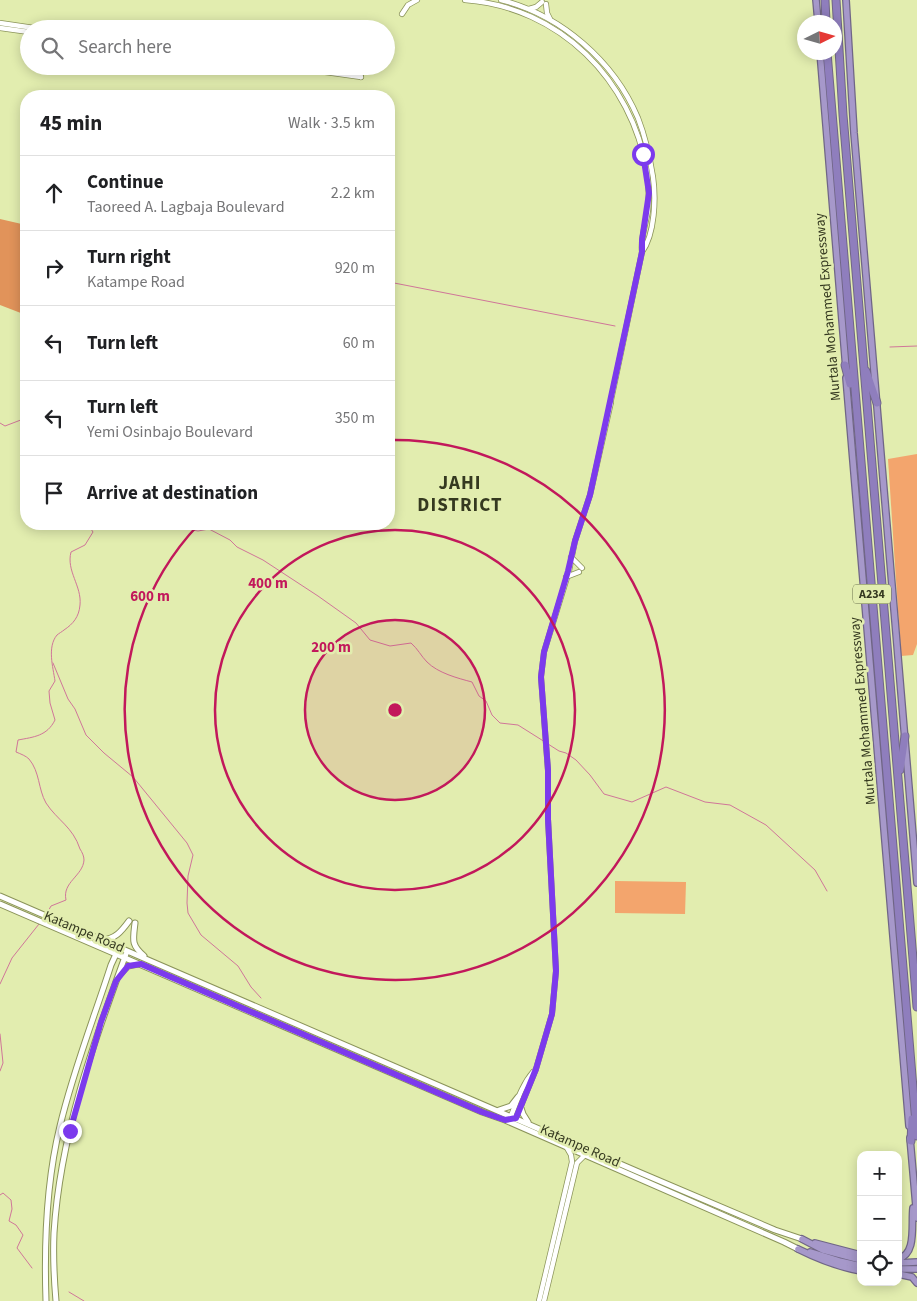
<!DOCTYPE html>
<meta charset="utf-8">
<style>
:root{--surface:#fff;--page:#f2f2f2;--text:#202124;--muted:#757577;--line:#e0e0e0}
body{margin:0;font-family:"Source Sans 3",sans-serif;background:var(--page);color:var(--text)}
.controls{position:absolute;right:15px;bottom:15px;display:grid;overflow:hidden;border-radius:10px;box-shadow:0 2px 12px #0003}
.controls button{width:45px;height:45px;display:grid;place-items:center;padding:0;border:0;border-bottom:1px solid var(--line);background:var(--surface);color:var(--text);font:25px sans-serif}
.compass{position:absolute;left:797px;top:15px;width:45px;height:45px;border-radius:50%;background:var(--surface);box-shadow:0 2px 12px #0003;rotate:85deg}
.stop{position:absolute;width:15px;height:15px;margin:-11px;border:4px solid #7c3aed;border-radius:50%;background:#fff}
.stop.end{background:#7c3aed;border-color:#fff;box-shadow:0 1px 5px #0008}
.list{margin:0;padding:0;list-style:none}
h2{display:flex;justify-content:space-between;align-items:center;height:65px;margin:0;padding:0 20px;font-size:21px}
h2 small{font-size:16px;font-weight:400;color:var(--muted)}
.list li{display:grid;grid-template-columns:32px 1fr auto;gap:15px;align-items:center;box-sizing:border-box;height:75px;padding:0 20px;border-top:1px solid var(--line)}
.list b{display:block;font-size:19px;white-space:nowrap}
.list p{margin:0;font-size:16px;white-space:nowrap;color:var(--muted)}
.list em{font-size:16px;font-style:normal;color:var(--muted)}
.icon{flex:none;width:28px;height:28px;fill:none;stroke:currentColor;stroke-width:2;stroke-linecap:round;stroke-linejoin:round}
.map{position:relative;flex:none;width:917px;height:1301px;overflow:hidden}
.search{position:absolute;background:var(--surface);box-shadow:0 2px 12px #0003;left:20px;top:20px;width:375px;height:55px;display:flex;align-items:center;gap:12px;box-sizing:border-box;padding:0 18px;border-radius:28px;color:var(--muted);font-size:19px}
.panel{position:absolute;background:var(--surface);box-shadow:0 2px 12px #0003;left:20px;top:90px;width:375px;height:440px;border-radius:20px}
.map>svg:first-child{display:block}
</style>
<div class="map">
<svg width="917" height="1301" viewBox="0 0 917 1301">
<rect width="100%" height="100%" fill="#e2edaf"/>
<g fill="#f3a56d">
<polygon points="917,454 917,644 913,655 901,656 888,459"/>
<polygon points="615,881 686,882 685,914 615,913"/>
</g>
<polygon fill="#e1935a" points="0,219 26,225 26,315 0,305"/>
<g fill="none" stroke-linecap="round" stroke-linejoin="round">
<g stroke="#d07699" stroke-width="1">
<polyline points="389,282 615,326"/>
<polyline points="890,347 917,346"/>
<polyline points="0,423 5,426 26,418"/>
<polyline points="154,524 159,526 171,524"/>
<path d="M187 524 192 530 198 531 209 529 230 540 237 547 263 560 318 596 356 623 370 640 390 646 411 643C418 649 421 656 427 662 438 673 457 678 472 682L479 696 486 701 492 715 500 723 518 725 545 742"/>
<polyline points="53,663 68,699 75,709 86,735 104,753 133,777 187,843 193,855 188,876 187,903 188,913 201,935 238,966 251,987 261,998"/>
<polyline points="548,744 559,751 566,753 576,760 590,775 604,794 632,802 666,787 705,802 730,805 766,825 815,870 827,891"/>
<path d="M46 915 51 906 66 900C62 882 83 876 84 860 84 856 82 852 80 849 73 827 57 820 46 803 38 789 40 772 29 759 26 756 21 754 16 752L18 740C34 737 47 736 55 720L50 703 49 691 55 681C53 667 47 647 57 635 58 634 63 631 64 630 73 624 79 617 80 605 82 586 66 571 71 552L85 545 93 532 89 526 76 528 62 524"/>
<polyline points="0,984 12,958 39,924"/>
<polyline points="0,1034 3,1063 0,1071"/>
<polyline points="0,1195 3,1193 11,1200 12,1209 9,1221 16,1225 23,1235 17,1248 32,1268"/>
<polyline points="69,1292 84,1301"/>
</g>
<defs>
<g id="tertiary">
<path d="M465 0C560 7 632 80 647 172 649 185 649 198 648 210 646 224 640 238 642 252L610 405"/>
<path d="M501 0C561 15 614 61 638 118 645 136 650 158 653 177 656 198 655 234 642 252"/>
<polyline points="546,4 547,13 550,19"/>
<polyline points="529,9 536,7 542,2"/>
<polyline points="402,14 408,5 417,0"/>
<polyline points="0,23 41,29"/>
<polyline points="0,28 29,32"/>
<polyline points="282,66 361,77"/>
<polyline points="316,66 356,71 361,77"/>
<polyline points="571,557 582,568"/>
<polyline points="566,577 579,572"/>
<path d="M512 1119 511 1116C517 1101 522 1085 533 1072"/>
<polyline points="514,1119 516,1118 536,1069 552,1014 556,971 548,819 548,771 541,677 544,652 569,571 575,541 590,495 611,402"/>
<polyline points="539,1301 572,1162 571,1155 567,1148"/>
<polyline points="544,1301 577,1163 585,1155"/>
</g>
<g id="secondary">
<polyline points="0,896 641,1173 775,1230 802,1239"/>
<polyline points="0,904 482,1112 505,1120 784,1242 798,1249"/>
<path d="M135 923C133 940 131 945 144 956"/>
<path d="M102 940C115 939 121 932 129 921"/>
<polyline points="120,974 128,966 138,964"/>
<polyline points="521,1108 523,1114 528,1122"/>
<polyline points="499,1110 511,1106 518,1097"/>
<path d="M46 1301C44 1242 46 1183 60 1126 73 1071 94 1018 111 965L117 952"/>
<path d="M56 1301C54 1278 53 1256 54 1233 60 1136 93 1044 126 954"/>
</g>
<g id="trunk">
<polyline points="816,0 818,22"/>
<polyline points="846,0 854,133 917,883"/>
<polyline points="820,52 846,369"/>
<polyline points="846,378 909,1126"/>
<polyline points="910,1138 917,1218"/>
<polyline points="802,1239 823,1250 861,1260"/>
<polyline points="815,1243 861,1255"/>
<path d="M798 1249C818 1259 838 1267 861 1271"/>
<polyline points="810,1252 839,1261 861,1266"/>
<path d="M898 1259C917 1254 911 1225 913 1208"/>
<polyline points="898,1263 917,1262"/>
<polyline points="898,1269 917,1269"/>
<polyline points="898,1274 912,1277 917,1283"/>
</g>
<g id="motorway">
<polyline points="825,0 826,22"/>
<polyline points="836,0 843,115 917,1007"/>
<polyline points="827,52 917,1136"/>
<polyline points="845,365 850,384"/>
<polyline points="866,371 877,403"/>
<polyline points="900,770 905,736"/>
<polyline points="911,1141 912,1119"/>
</g>
</defs>
<use href="#tertiary" stroke="#8b945a" stroke-width="6"/>
<use href="#secondary" stroke="#8b945a" stroke-width="7"/>
<use href="#trunk" stroke="#706686" stroke-width="8"/>
<use href="#motorway" stroke="#706686" stroke-width="9"/>
<use href="#tertiary" stroke="#fff" stroke-width="4.5"/>
<use href="#secondary" stroke="#fff" stroke-width="5"/>
<use href="#trunk" stroke="#a698ca" stroke-width="5.5"/>
<use href="#motorway" stroke="#8f7ebd" stroke-width="7"/>
</g>
<g fill="none" stroke-linecap="round" stroke-linejoin="round">
<polyline stroke="#7c3aed" stroke-width="6" points="70,1131 101,1022 116,981 128,966 141,964 482,1112 505,1120 516,1118 536,1069 552,1014 556,971 548,819 548,770 541,677 544,652 568,571 575,541 590,495 642,252 642,240 649,193 643,154"/>
</g>
<circle cx="395" cy="710" r="90" fill="#c2185b" fill-opacity=".12"/>
<g fill="none" stroke="#c2185b" stroke-width="2.5">
<circle cx="395" cy="710" r="90"/>
<circle cx="395" cy="710" r="180"/>
<path d="M390 440A270 270 0 1 1 199 524"/>
</g>
<g text-anchor="middle" dominant-baseline="central" stroke-width="5" stroke-linejoin="round" paint-order="stroke">
<rect fill="#e2edaf" stroke="#696f4b" stroke-width="1" x="853" y="584.5" width="38" height="19" rx="4"/>
<g font-size="12" font-weight="bold" fill="#353920">
<text x="872" y="594">A234</text>
</g>
<g font-size="14" fill="#353920" stroke="#e2edaf">
<text transform="translate(828 307) rotate(-95)">Murtala Mohammed Expressway</text>
<text transform="translate(863 711) rotate(-95)">Murtala Mohammed Expressway</text>
<text transform="translate(84 932) rotate(23)">Katampe Road</text>
<text transform="translate(580 1146) rotate(24)">Katampe Road</text>
</g>
<g font-size="19" font-weight="bold" letter-spacing="1" fill="#353920" stroke="#e2edaf">
<text x="460" y="483">JAHI<tspan x="460" dy="22">DISTRICT</tspan></text>
</g>
</g>
<circle cx="395" cy="710" r="8" fill="#c2185b" stroke="#e2edaf" stroke-width="2.5"/>
<g font-size="15" text-anchor="middle" font-weight="bold" fill="#c2185b" stroke="#e2edaf" stroke-width="5" stroke-linejoin="round" paint-order="stroke">
<text x="268" y="588">400 m</text>
<text x="150" y="601">600 m</text>
<text x="331" y="652">200 m</text>
</g>
</svg>
<div class="controls">
<button>+</button>
<button>−</button>
<button><svg class="icon" aria-label="locate" viewBox="0 0 24 24"><circle cx="12" cy="12" r="6"/><path d="M12 2v4M12 18v4M2 12h4M18 12h4"/></svg></button>
</div>
<svg class="compass" viewBox="-18 -18 36 36"><path d="M0-13l5 13h-10z" fill="#e53935"/><path d="M0 13l5-13h-10z" fill="#757577"/></svg>
<div class="stop" style="left:643px;top:154px"></div>
<div class="stop end" style="left:70px;top:1131px"></div>
<div class="search"><svg class="icon" aria-label="search" viewBox="0 0 24 24"><circle cx="10" cy="10" r="6"/><path d="M15 15l6 6"/></svg>Search here</div>
<section class="panel">
<h2>45 min<small>Walk · 3.5 km</small></h2>
<ul class="list">
<li><svg class="icon" aria-label="ahead" viewBox="0 0 24 24"><path d="M12 20V5M6 11l6-6 6 6"/></svg><div><b>Continue</b><p>Taoreed A. Lagbaja Boulevard</p></div><em>2.2 km</em></li>
<li><svg class="icon" aria-label="right" viewBox="0 0 24 24"><path d="M7 20v-9h11M14 6l5 5-5 5"/></svg><div><b>Turn right</b><p>Katampe Road</p></div><em>920 m</em></li>
<li><svg class="icon" aria-label="left" viewBox="0 0 24 24"><path d="M17 20v-9H6M10 6l-5 5 5 5"/></svg><div><b>Turn left</b></div><em>60 m</em></li>
<li><svg class="icon" aria-label="left" viewBox="0 0 24 24"><path d="M17 20v-9H6M10 6l-5 5 5 5"/></svg><div><b>Turn left</b><p>Yemi Osinbajo Boulevard</p></div><em>350 m</em></li>
<li><svg class="icon" aria-label="arrive" viewBox="0 0 24 24"><path d="M6 21V4h12l-3 4 3 4H6"/></svg><div><b>Arrive at destination</b></div></li>
</ul>
</section>
</div>
